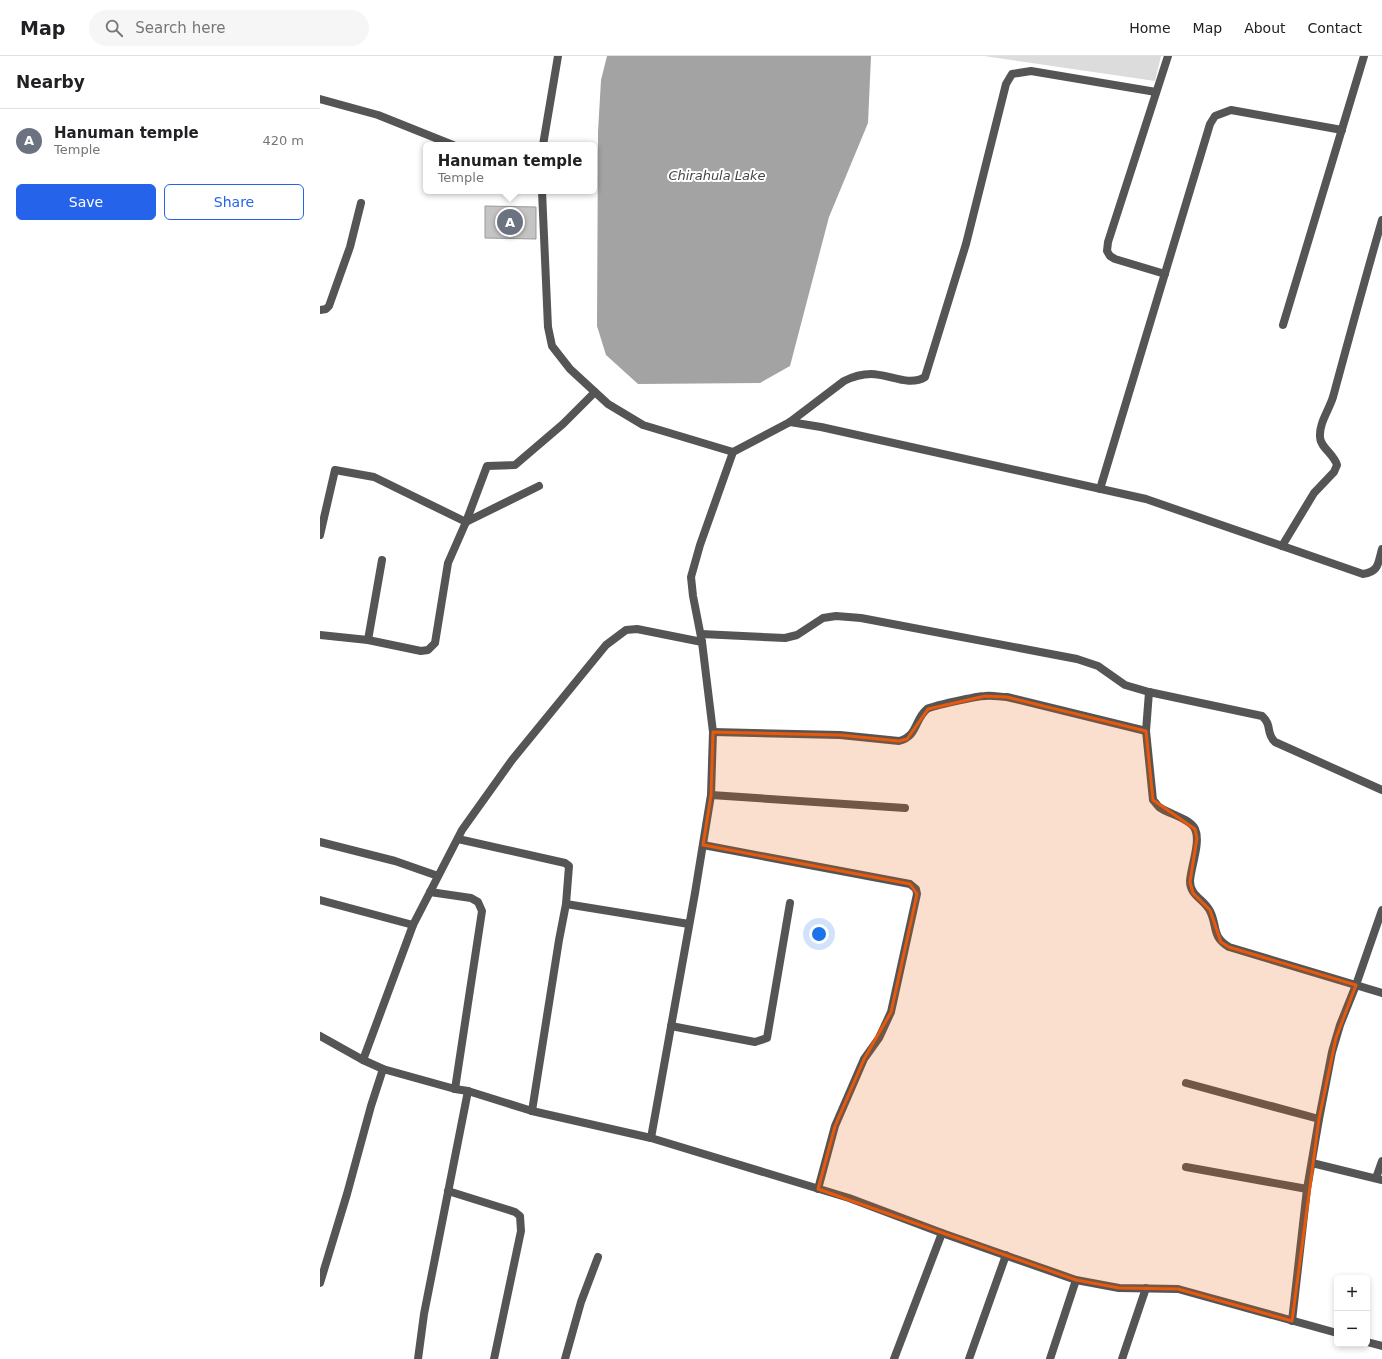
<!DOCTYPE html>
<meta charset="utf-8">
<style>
:root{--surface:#fff;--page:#f6f6f6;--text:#202124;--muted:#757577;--line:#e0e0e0;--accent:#2563eb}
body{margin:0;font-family:"DejaVu Sans",sans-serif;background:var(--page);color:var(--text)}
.controls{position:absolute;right:12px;bottom:12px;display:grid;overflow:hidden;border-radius:6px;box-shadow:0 2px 6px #0003}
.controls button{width:36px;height:36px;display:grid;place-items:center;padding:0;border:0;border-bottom:1px solid var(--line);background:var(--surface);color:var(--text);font:20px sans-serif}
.you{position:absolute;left:499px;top:878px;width:14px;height:14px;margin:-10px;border:3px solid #fff;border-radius:50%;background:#1a73e8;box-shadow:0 0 0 6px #1a73e833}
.badge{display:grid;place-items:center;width:26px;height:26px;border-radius:50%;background:var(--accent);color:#fff;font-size:13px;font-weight:700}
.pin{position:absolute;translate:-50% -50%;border:2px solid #fff;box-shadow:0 1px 4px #0006}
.popup{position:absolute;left:103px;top:86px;width:174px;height:52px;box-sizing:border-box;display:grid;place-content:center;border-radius:6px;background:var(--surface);filter:drop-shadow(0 1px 3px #0005);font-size:13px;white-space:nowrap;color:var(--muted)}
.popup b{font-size:15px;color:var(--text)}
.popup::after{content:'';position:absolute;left:50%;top:100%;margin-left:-8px;border:8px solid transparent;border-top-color:var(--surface)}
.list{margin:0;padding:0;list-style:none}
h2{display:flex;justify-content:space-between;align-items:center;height:52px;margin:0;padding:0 16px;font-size:17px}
h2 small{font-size:13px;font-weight:400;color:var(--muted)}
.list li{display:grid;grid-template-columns:26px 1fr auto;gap:12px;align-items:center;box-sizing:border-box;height:64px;padding:0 16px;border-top:1px solid var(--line)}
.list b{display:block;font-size:15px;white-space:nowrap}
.list p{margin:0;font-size:13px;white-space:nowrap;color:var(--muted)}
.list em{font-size:13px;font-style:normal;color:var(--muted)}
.actions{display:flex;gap:8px;padding:12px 16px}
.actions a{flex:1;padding:9px 0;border:1px solid var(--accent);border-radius:6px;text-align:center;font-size:14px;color:var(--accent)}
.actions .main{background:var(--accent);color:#fff}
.icon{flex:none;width:22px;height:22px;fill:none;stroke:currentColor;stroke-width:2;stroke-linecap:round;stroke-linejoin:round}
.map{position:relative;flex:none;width:1062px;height:1303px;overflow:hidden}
header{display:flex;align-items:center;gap:24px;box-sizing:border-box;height:56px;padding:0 20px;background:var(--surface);border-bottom:1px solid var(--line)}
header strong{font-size:19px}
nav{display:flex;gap:22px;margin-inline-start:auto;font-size:14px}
.search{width:280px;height:36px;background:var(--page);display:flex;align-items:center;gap:10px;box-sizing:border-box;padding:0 14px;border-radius:22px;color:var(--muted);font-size:15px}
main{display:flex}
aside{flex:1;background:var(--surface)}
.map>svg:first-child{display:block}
</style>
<header>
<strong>Map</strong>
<div class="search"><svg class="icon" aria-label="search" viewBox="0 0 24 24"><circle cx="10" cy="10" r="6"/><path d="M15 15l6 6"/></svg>Search here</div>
<nav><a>Home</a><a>Map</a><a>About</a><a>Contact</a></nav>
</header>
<main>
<aside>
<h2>Nearby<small></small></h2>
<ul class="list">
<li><span class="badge" style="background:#6b7280">A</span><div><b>Hanuman temple</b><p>Temple</p></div><em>420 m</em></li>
</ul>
<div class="actions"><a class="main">Save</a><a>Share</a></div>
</aside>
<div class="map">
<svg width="1062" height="1303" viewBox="0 0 1062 1303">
<rect width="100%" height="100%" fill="#fff"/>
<polygon fill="#dcdcdc" points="664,0 841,0 835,25"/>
<polygon fill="#a3a3a3" points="287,0 551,0 548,67 509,161 470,310 440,327 318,328 286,299 277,270 278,76 281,24"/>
<polygon fill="#c4c4c4" stroke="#999" points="165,150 216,151 216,183 165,182"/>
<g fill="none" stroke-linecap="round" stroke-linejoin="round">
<g stroke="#555" stroke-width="8">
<polyline points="0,43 58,59 133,89"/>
<polyline points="223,89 238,0"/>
<polyline points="222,135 228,271 232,290 250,313 288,348 323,369 413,396"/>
<polyline points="845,218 795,203 790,200 787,195 788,186 848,0"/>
<polyline points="0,254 6,253 9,250 30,191 41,147"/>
<polyline points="963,269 1044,0"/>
<path d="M470 366 501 371 826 443 1043 518C1059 516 1058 507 1062 493"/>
<polyline points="780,433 890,68 895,60 911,54 1022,74"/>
<polyline points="146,466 167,410 195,409 243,368 275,336"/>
<polyline points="146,466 219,430"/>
<polyline points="0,479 15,414 54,421 146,466 128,507 115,587 108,594 101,595 48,584"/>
<path d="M962 490 994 437 1014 416 1017 409C1014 398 1000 391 1000 381 999 367 1009 354 1013 341 1029 282 1045 223 1062 164"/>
<path d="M381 578 465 582 477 579 503 562 516 560 541 562 757 603 778 610 805 629 829 636 942 660C953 670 945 676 955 686L1062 734"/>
<polyline points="0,579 48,584 62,504"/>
<path d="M829 636 826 675 833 744C835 746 837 749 839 751 848 758 870 762 875 773 881 786 871 810 870 825 870 840 884 843 890 855 898 871 891 880 909 891L1062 937"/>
<path d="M393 676 520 679 579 685C598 680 594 664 607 653 611 650 658 640 665 640 672 639 680 641 687 641L826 675"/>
<polyline points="391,739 585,752"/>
<polyline points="138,783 245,807 249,810 246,848"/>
<polyline points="0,786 75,805 118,820"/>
<polyline points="383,789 590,828 596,833 597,838 571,956 559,982 544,1003 515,1070 498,1133"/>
<polyline points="110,836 151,842 158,846 162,855 135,1033"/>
<polyline points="0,844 93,869"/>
<polyline points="351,970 435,986 447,982 470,847"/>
<polyline points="0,980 43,1004 63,1013 135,1033 148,1035 212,1055 331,1082 529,1142 622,1177 756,1224 799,1232 858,1233 1017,1277"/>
<polyline points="43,1004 93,869 142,774 192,704 286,589 306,574 317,573 382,586"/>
<polyline points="866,1027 999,1063"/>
<polyline points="212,1055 239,884 246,848 369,868"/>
<path d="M331 1082 375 837 391 739 393 676 382 586 373 540 371 521 380 489 413 396 470 366 524 325C532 321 542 318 551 318 569 318 589 331 605 321L646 188 686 28 692 18 711 15 836 36"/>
<polyline points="992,1107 1062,1124"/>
<polyline points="866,1111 987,1133"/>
<polyline points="1056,1122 1062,1105"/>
<polyline points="128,1135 195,1156 200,1160 201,1175 174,1303"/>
<polyline points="0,1227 27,1138 51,1050 63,1013"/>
<polyline points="972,1265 987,1133 999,1063 1012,996 1020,969 1036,929 1062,854"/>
<polyline points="1047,1286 1062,1290"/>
<polyline points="98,1303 104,1258 148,1035"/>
<polyline points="245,1303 261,1246 278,1201"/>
<polyline points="574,1303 622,1177"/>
<polyline points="649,1303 686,1199"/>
<polyline points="730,1303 756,1224"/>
<polyline points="802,1303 826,1232"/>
</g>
</g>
<path fill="#e8590c" fill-opacity="0.2" stroke="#e8590c" stroke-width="3" stroke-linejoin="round" d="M665 640 687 641 826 675 833 744 875 773 877 782 870 826 873 837 890 854 901 886 909 891 1036 929 1016 982 999 1063 972 1265 858 1233 799 1232 756 1224 498 1133 515 1070 544 1003 571 956 597 838 590 828 383 789 391 739 393 676 520 679 579 685 587 683 608 653Z"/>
<g text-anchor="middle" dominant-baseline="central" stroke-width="4" stroke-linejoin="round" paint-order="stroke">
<g font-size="13" font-style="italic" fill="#444" stroke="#fff">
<text x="397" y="119">Chirahula Lake</text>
</g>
</g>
</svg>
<div class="controls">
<button>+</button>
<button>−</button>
</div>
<div class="you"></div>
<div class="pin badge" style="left:190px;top:166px;background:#6b7280">A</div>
<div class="popup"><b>Hanuman temple</b>Temple</div>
</div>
</main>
